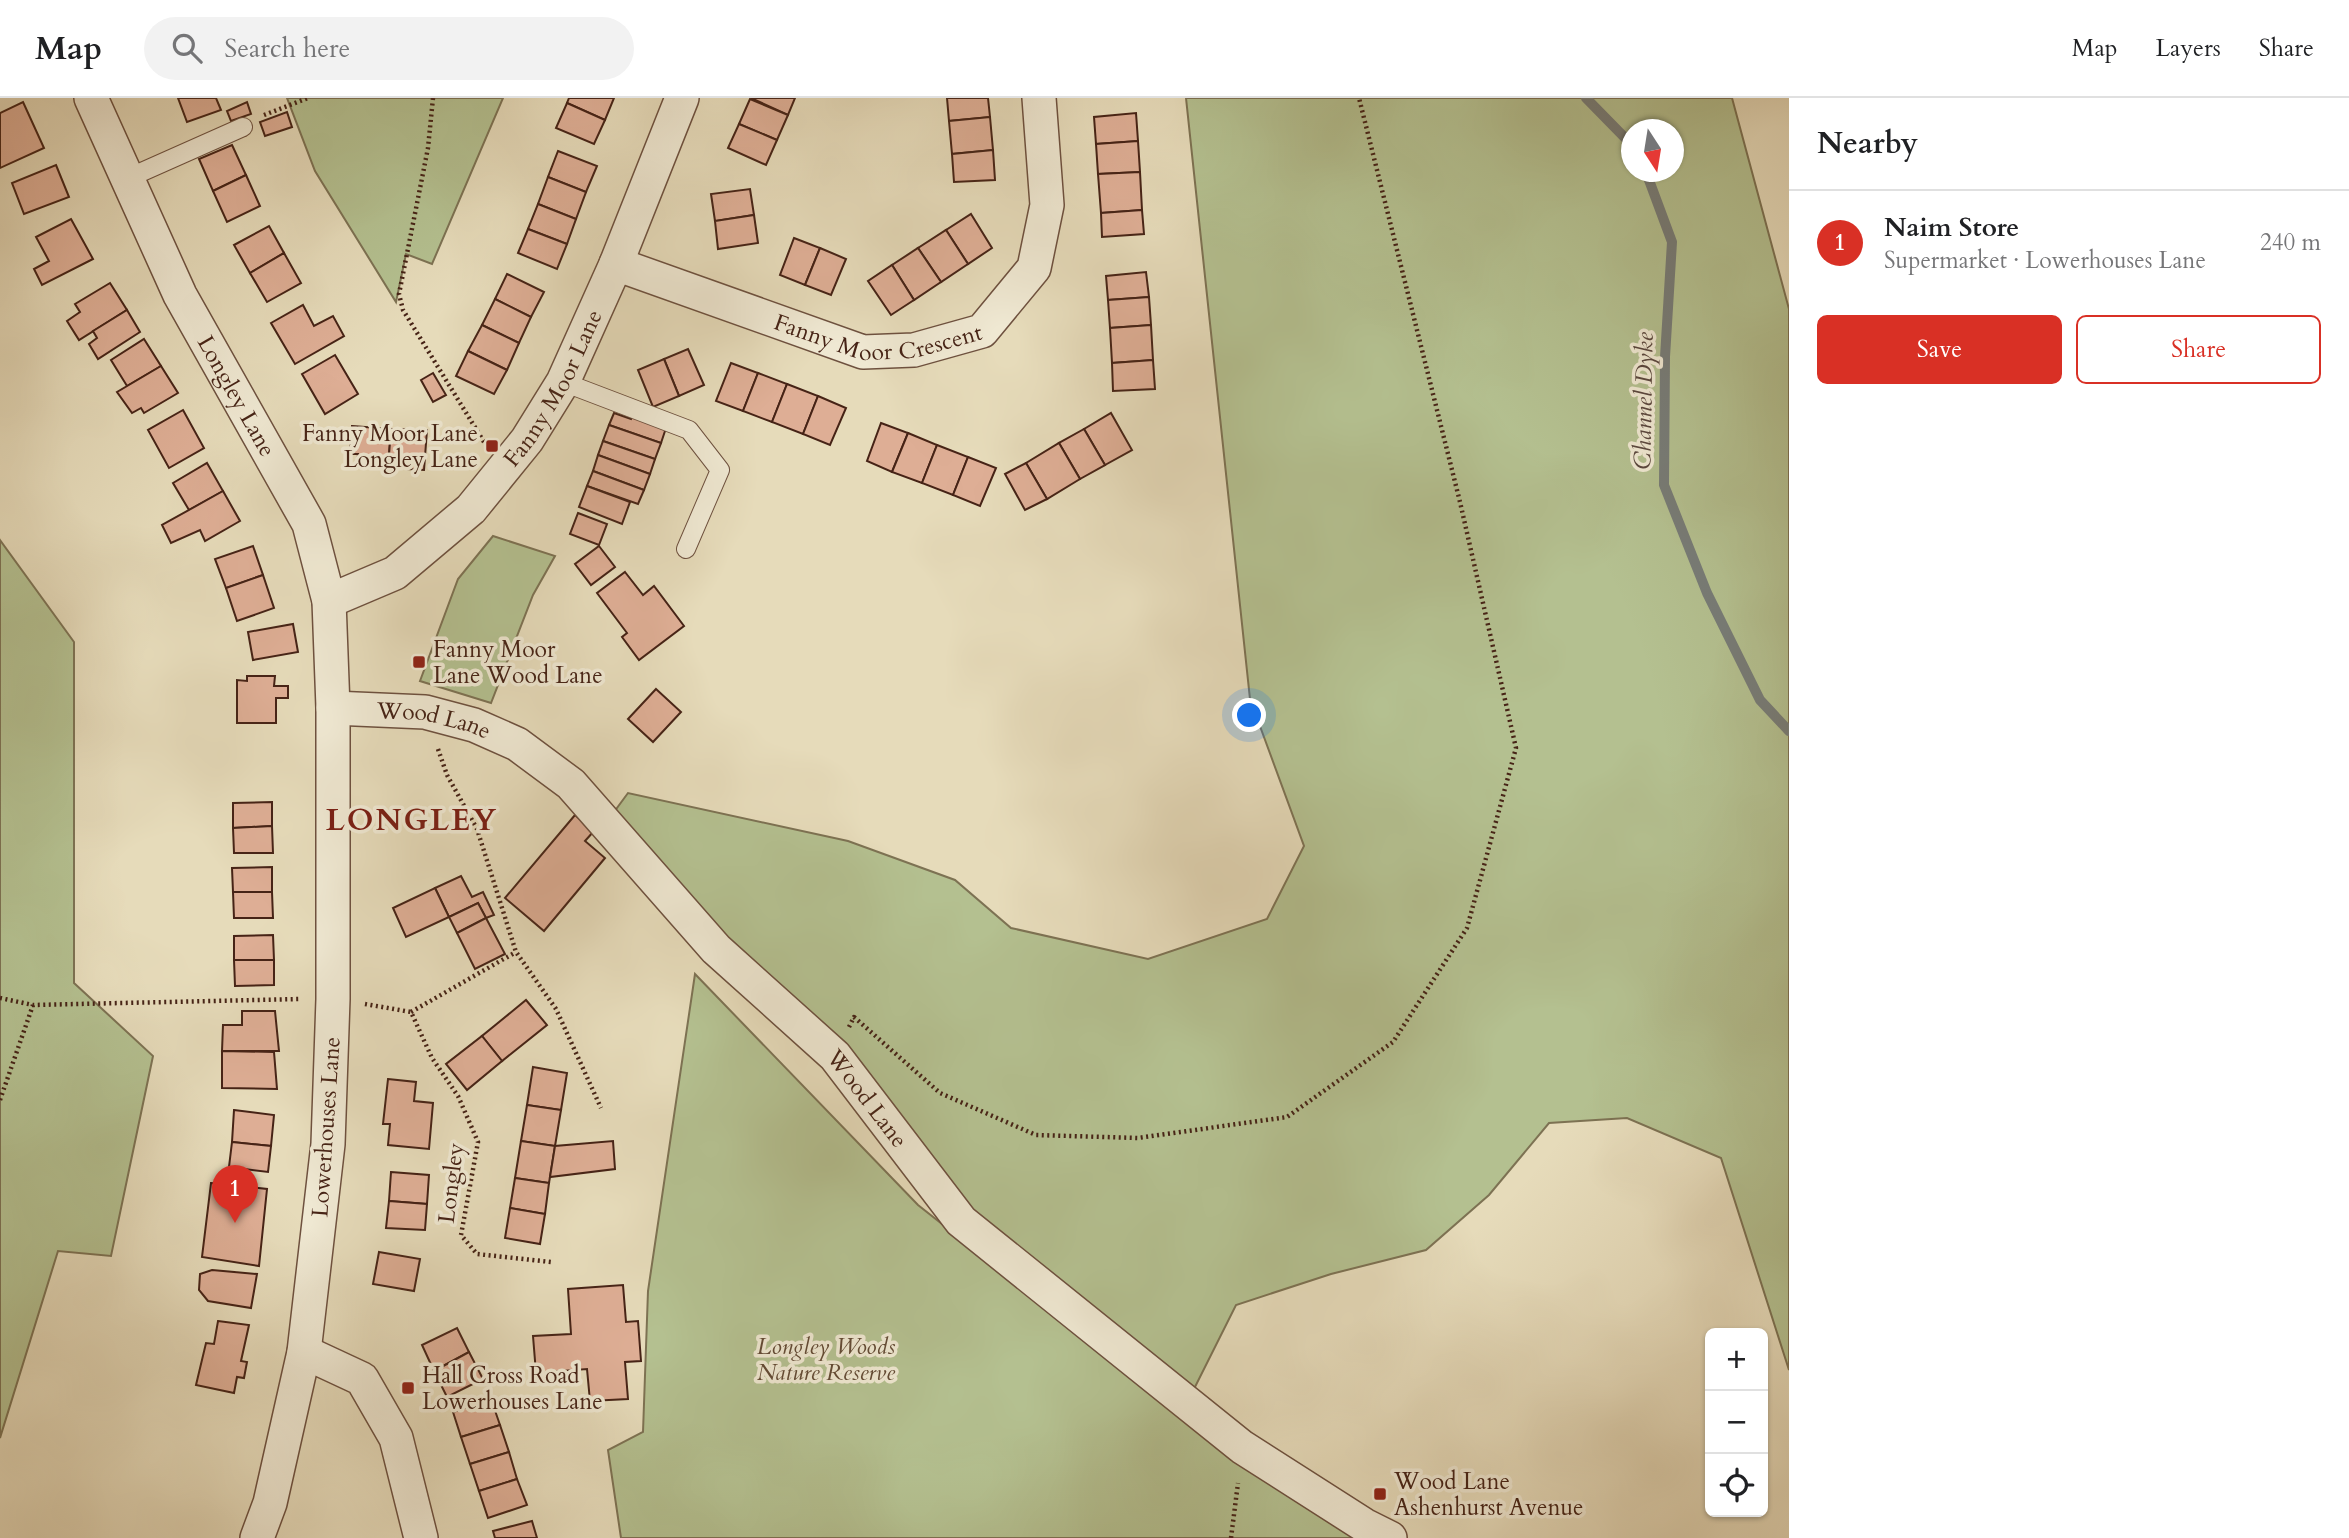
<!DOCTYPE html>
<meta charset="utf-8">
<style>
:root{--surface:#fff;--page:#f2f2f2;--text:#202124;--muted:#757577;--line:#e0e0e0;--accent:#d93025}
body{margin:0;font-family:Cardo,serif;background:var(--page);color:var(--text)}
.controls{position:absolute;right:21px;bottom:21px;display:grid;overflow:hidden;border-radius:10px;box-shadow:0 2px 5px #0004}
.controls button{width:63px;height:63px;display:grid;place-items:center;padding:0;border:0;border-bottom:2px solid var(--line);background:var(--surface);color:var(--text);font:35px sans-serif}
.compass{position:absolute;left:1621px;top:21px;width:63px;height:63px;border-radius:50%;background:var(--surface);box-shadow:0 2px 5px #0004;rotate:168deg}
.you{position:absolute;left:1250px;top:618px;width:24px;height:24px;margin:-18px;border:5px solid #fff;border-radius:50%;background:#1a73e8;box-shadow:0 0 0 10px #1a73e833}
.badge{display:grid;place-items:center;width:46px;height:46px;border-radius:50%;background:var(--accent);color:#fff;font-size:23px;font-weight:700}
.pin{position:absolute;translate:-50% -58px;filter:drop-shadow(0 2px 4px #0008)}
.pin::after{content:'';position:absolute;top:37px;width:24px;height:21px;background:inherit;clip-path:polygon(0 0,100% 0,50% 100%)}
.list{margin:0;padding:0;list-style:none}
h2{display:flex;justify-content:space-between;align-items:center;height:91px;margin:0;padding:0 28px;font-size:30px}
h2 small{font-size:23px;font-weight:400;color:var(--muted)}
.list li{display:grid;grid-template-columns:46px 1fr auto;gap:21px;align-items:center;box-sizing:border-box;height:105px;padding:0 28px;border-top:2px solid var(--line)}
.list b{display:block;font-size:26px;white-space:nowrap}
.list p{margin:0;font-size:23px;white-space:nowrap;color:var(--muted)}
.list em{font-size:23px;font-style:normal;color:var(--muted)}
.actions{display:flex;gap:14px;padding:21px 28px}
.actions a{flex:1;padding:16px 0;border:2px solid var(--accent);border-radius:10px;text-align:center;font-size:24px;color:var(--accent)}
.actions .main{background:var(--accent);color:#fff}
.icon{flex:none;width:38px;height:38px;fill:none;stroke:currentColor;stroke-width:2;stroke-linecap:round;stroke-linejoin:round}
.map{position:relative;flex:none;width:1789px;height:1440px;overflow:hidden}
header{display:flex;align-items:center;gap:42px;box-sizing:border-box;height:98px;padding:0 35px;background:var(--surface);border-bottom:2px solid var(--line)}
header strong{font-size:33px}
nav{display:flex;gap:38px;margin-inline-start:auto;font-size:24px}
.search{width:490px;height:63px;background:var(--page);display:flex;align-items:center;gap:18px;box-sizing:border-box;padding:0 24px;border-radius:38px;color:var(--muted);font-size:26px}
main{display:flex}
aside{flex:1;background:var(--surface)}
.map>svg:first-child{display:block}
</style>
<header>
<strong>Map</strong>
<div class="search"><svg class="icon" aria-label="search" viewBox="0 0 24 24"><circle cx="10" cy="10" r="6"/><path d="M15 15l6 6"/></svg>Search here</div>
<nav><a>Map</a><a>Layers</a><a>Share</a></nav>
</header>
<main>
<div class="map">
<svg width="1789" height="1440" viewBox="0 0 1789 1440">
<rect width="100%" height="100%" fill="#e6dbba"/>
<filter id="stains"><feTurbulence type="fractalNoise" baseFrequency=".00286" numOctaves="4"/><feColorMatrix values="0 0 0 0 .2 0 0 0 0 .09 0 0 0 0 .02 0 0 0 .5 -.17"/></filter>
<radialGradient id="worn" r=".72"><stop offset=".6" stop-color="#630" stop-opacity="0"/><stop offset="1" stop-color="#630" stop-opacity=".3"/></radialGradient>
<g fill="#b4c090" stroke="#7d7253" stroke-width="2" fill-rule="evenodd">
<polygon points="287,0 503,0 432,166 406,156 396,204 315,73"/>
<path d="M1186 0H1732L1789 211V1272L1721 1060 1627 1020 1549 1025 1489 1097 1426 1152 1331 1176 1236 1207 1194 1291 953 1101 603 729 628 695 848 743 955 782 1011 830 1148 861 1267 821 1304 748 1250 601ZM1632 32H1674V74H1632Z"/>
<polygon points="493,438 555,458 533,497 491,605 420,583 458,481"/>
<polygon points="0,442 74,544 74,885 153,958 111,1158 58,1153 0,1340"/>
<polygon points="695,876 918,1107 1161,1299 1357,1440 621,1440 608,1352 643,1334 648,1193"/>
</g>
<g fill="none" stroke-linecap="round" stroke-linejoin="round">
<g stroke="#787d78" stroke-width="10">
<polyline points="1586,0 1632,47"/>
<polyline points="1646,74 1672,144 1665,259 1664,387 1707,495 1760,602 1789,633"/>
</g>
</g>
<g fill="#deae95" stroke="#462316" stroke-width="2">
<polygon points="178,0 216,0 221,12 187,24"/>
<polygon points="569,0 614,0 605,22 567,5"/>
<polygon points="751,0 795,0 788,17"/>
<polygon points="947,0 988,0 990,19 949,23"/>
<polygon points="750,1 788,17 777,42 739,26"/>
<polygon points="23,4 44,50 0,70 0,15"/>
<polygon points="247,4 251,16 231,23 227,13"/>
<polygon points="567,5 605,22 594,46 556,30"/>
<polygon points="287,14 292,29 265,38 260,24"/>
<polygon points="1136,15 1138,43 1096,46 1094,19"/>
<polygon points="990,19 993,52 952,56 949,23"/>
<polygon points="739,26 777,42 766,67 728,50"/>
<polygon points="1138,43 1140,74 1098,76 1096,46"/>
<polygon points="232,47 246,77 213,93 199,61"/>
<polygon points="993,52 995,82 954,84 952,56"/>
<polygon points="558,53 597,68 586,94 548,79"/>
<polygon points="56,67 69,99 24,116 12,85"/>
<polygon points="1140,74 1142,112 1101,115 1098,76"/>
<polygon points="246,77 260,108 227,124 213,93"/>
<polygon points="548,79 586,94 576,121 538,106"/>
<polygon points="750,91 754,117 715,123 711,96"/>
<polygon points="538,106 576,121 567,146 528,131"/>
<polygon points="1142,112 1144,136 1102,139 1101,115"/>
<polygon points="971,116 992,150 968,166 946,132"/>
<polygon points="754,117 758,145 718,151 715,123"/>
<polygon points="71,121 93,161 42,187 34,171 49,163 36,139"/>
<polygon points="269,128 284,155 250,175 234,147"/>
<polygon points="528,131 567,146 557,171 518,155"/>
<polygon points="946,132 968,166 941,184 918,150"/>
<polygon points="794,140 820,150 805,187 780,177"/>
<polygon points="820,150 846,161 831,197 805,187"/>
<polygon points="918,150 941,184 914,202 892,167"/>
<polygon points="284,155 301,185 267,204 250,175"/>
<polygon points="892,167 914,202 891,217 868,183"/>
<polygon points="1146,174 1149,199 1108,202 1106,178"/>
<polygon points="507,176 544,194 531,219 495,201"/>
<polygon points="110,185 127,212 79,242 67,223 80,214 75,206"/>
<polygon points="1149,199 1151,227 1110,230 1108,202"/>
<polygon points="495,201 531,219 519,245 482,227"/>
<polygon points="303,207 314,228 333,218 344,238 295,266 271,225"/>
<polygon points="127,212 140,234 98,261 89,246 97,240 93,233"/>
<polygon points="482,227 519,245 507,272 468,253"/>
<polygon points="1151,227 1153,262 1112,265 1110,230"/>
<polygon points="144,241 161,268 127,288 111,262"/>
<polygon points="688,251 704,287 679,298 664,261"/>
<polygon points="468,253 507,272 494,296 456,278"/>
<polygon points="335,257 358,296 325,316 302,276"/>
<polygon points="664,261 679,298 653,309 638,272"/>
<polygon points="1153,262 1155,291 1113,293 1112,265"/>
<polygon points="731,265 758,275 743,313 716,303"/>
<polygon points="161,268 178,295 144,315 141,310 132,315 117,294"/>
<polygon points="433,275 446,297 433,304 421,282"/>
<polygon points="758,275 787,286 772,324 743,313"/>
<polygon points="787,286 818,298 803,336 772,324"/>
<polygon points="818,298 846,310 830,347 803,336"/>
<polygon points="183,312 204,350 169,370 148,332"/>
<polygon points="614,315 631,321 633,316 667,327 661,345 609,327"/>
<polygon points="1111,315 1132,352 1105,367 1084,331"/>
<polygon points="881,325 908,335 892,374 867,363"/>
<polygon points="609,327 661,345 655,361 603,343"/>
<polygon points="352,328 391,331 388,370 357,368 358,356 350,356"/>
<polygon points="391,331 427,332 424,372 388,370"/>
<polygon points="1084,331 1105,367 1080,381 1059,345"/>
<polygon points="908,335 937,347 922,385 892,374"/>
<polygon points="603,343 655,361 650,376 598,357"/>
<polygon points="1059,345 1080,381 1047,401 1026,365"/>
<polygon points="937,347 968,359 953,397 922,385"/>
<polygon points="598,357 650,376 644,392 593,373"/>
<polygon points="968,359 996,370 980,408 953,397"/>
<polygon points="207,365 223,393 189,412 173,385"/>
<polygon points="1026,365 1047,401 1025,412 1005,376"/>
<polygon points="593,373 644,392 638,406 587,388"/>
<polygon points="587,388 630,404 622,426 579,409"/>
<polygon points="223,393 240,423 205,443 200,432 171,445 162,427"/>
<polygon points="578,415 607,426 599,447 570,436"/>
<polygon points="253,448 263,477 226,490 215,461"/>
<polygon points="599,448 615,469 591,487 575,466"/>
<polygon points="625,474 643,497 654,488 684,528 639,562 622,539 627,535 597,495"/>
<polygon points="263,477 274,510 237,523 226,490"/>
<polygon points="293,526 298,554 253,562 248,534"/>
<polygon points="247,578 275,578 274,588 288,588 288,600 276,600 276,625 237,625 237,582 247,583"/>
<polygon points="656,591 681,614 653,644 628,621"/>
<polygon points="272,704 272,728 233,730 233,705"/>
<polygon points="575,717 594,733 585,743 605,760 544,833 505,800"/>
<polygon points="272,728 273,755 234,755 233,730"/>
<polygon points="272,769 272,794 233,794 232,770"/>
<polygon points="461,778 472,799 483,794 494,817 486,820 478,805 449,819 435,790"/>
<polygon points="435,790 449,819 406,839 393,810"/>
<polygon points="233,794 272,794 273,820 234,820"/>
<polygon points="478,805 486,820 457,835 449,819"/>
<polygon points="486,820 505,856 475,871 457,835"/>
<polygon points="273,837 274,862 234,862 234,838"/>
<polygon points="234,862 274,862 274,887 235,888"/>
<polygon points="526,902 547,927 502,963 482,938"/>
<polygon points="242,913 275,913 279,953 222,953 223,927 242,927"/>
<polygon points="482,938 502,963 467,992 446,966"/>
<polygon points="222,953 274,954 277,991 222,990"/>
<polygon points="533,969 567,975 561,1012 527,1007"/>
<polygon points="388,981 416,984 414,1003 433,1005 429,1051 388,1047 390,1026 383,1026"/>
<polygon points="527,1007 561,1012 555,1048 521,1043"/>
<polygon points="234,1012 274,1017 271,1048 232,1044"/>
<polygon points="521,1043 555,1048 549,1085 515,1080"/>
<polygon points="613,1043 615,1071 550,1079 555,1048"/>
<polygon points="232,1044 271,1048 268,1074 229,1069"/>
<polygon points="391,1074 429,1077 427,1106 389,1103"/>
<polygon points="515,1080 549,1085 545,1116 510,1110"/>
<polygon points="211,1085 267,1091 259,1168 202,1159"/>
<polygon points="389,1103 427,1106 425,1132 386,1130"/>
<polygon points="510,1110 545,1116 540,1146 505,1140"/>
<polygon points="379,1154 420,1161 414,1193 373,1186"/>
<polygon points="212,1172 257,1176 251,1210 208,1203 199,1192 200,1176"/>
<polygon points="623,1187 626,1224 638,1223 641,1263 625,1264 628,1301 590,1303 587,1271 536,1275 533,1238 571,1236 568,1191"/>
<polygon points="218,1223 249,1227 241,1263 247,1264 244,1280 237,1279 234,1295 196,1287 206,1245 214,1246"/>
<polygon points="457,1230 469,1254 434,1273 422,1247"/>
<polygon points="469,1254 483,1281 447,1299 434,1273"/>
<polygon points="491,1301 500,1327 461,1339 453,1314"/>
<polygon points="500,1327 509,1354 470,1366 461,1339"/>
<polygon points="509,1354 517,1381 479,1393 470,1366"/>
<polygon points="517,1381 527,1407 488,1420 479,1393"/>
<polygon points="532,1423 537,1440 495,1440 493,1433"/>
</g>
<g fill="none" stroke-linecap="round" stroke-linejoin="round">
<defs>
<g id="lane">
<polyline points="126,81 243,29"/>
<polyline points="563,284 689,332 720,372 686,451"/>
</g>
<g id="street">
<path id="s1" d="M91 0 180 197 309 426 329 503 333 610V901L328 1046 304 1254 270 1405 257 1440"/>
<path id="s2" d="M616 166 863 254 914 252 982 233 1034 170 1047 107 1039 0"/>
<path id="s3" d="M329 503 395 475 471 411 527 342 563 284 616 166 682 0"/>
<path id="s4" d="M333 610 425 614 474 627 517 646 571 686 716 851 835 958 961 1123 1242 1349 1364 1427 1390 1440"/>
<polyline points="304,1254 362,1281 396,1340 421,1440"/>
</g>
</defs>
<use href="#lane" stroke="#6e513f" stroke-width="20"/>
<use href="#street" stroke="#6e513f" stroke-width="36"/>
<g stroke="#462316" stroke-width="4.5" stroke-dasharray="2 3.5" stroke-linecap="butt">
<polyline points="433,0 428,50 399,196 403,212 484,344"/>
<polyline points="264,17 308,0"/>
<polyline points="438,651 447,677 477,731 516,854 556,911 601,1010"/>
<polyline points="0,900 33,907 300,901"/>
<polyline points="365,906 411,914 432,960 458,998 478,1044 461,1137 477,1156 551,1164"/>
<polyline points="411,914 516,854"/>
<polyline points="849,929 854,919 940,995 1036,1037 1138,1040 1287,1019 1393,944 1467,830 1516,650 1460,404 1359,0"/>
<polyline points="0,1002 33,907"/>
<polyline points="1231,1440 1238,1385"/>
</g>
<use href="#lane" stroke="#efe8d2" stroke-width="18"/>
<use href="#street" stroke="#efe8d2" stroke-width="33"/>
</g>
<g fill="#8f2418" stroke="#efe8d2" stroke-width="2.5">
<rect x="485" y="341" width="14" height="14" rx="3.5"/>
<rect x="412" y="557" width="14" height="14" rx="3.5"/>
<rect x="401" y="1283" width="14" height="14" rx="3.5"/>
<rect x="1373" y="1389" width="14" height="14" rx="3.5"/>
</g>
<g text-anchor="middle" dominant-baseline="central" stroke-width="7" stroke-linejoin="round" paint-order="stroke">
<g font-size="23" fill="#462316" stroke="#efe8d2">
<text stroke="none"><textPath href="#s2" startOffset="276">Fanny Moor Crescent</textPath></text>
<text stroke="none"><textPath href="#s3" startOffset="318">Fanny Moor Lane</textPath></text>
<text stroke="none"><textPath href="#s1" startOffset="332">Longley Lane</textPath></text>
<text stroke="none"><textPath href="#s4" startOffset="102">Wood Lane</textPath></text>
<text stroke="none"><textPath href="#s4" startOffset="690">Wood Lane</textPath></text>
<text transform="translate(326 1029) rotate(-86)">Lowerhouses Lane</text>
<text transform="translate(451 1085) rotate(-83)">Longley</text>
</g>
<g font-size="23" fill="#462316" stroke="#efe8d2" text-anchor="start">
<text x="478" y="335" text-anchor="end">Fanny Moor Lane<tspan x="478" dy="26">Longley Lane</tspan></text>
<text x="433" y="551">Fanny Moor<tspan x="433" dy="26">Lane Wood Lane</tspan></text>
<text x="422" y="1277">Hall Cross Road<tspan x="422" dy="26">Lowerhouses Lane</tspan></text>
<text x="1394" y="1383">Wood Lane<tspan x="1394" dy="26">Ashenhurst Avenue</tspan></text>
</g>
<g font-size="23" font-style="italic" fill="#624a34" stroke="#efe8d2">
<text x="826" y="1248">Longley Woods<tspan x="826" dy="26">Nature Reserve</tspan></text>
</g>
<g font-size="24" font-style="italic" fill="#5b483f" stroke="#efe8d2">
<text transform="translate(1644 303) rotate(-89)">Channel Dyke</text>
</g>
<g font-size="30" font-weight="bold" letter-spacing="2" fill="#7a1f14" stroke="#efe8d2">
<text x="412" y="722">LONGLEY</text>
</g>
</g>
<rect width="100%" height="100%" filter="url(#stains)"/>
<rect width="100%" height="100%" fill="url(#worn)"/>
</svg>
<div class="controls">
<button>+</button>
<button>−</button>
<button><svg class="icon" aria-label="locate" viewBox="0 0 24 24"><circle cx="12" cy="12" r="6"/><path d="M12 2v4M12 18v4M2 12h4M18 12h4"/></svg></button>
</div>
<svg class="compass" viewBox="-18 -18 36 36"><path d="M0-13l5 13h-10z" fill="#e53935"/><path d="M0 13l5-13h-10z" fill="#757577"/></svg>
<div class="you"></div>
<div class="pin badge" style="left:235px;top:1125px">1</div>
</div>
<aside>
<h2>Nearby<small></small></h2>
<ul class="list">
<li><span class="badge">1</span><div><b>Naim Store</b><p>Supermarket · Lowerhouses Lane</p></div><em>240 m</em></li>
</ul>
<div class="actions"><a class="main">Save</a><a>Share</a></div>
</aside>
</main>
